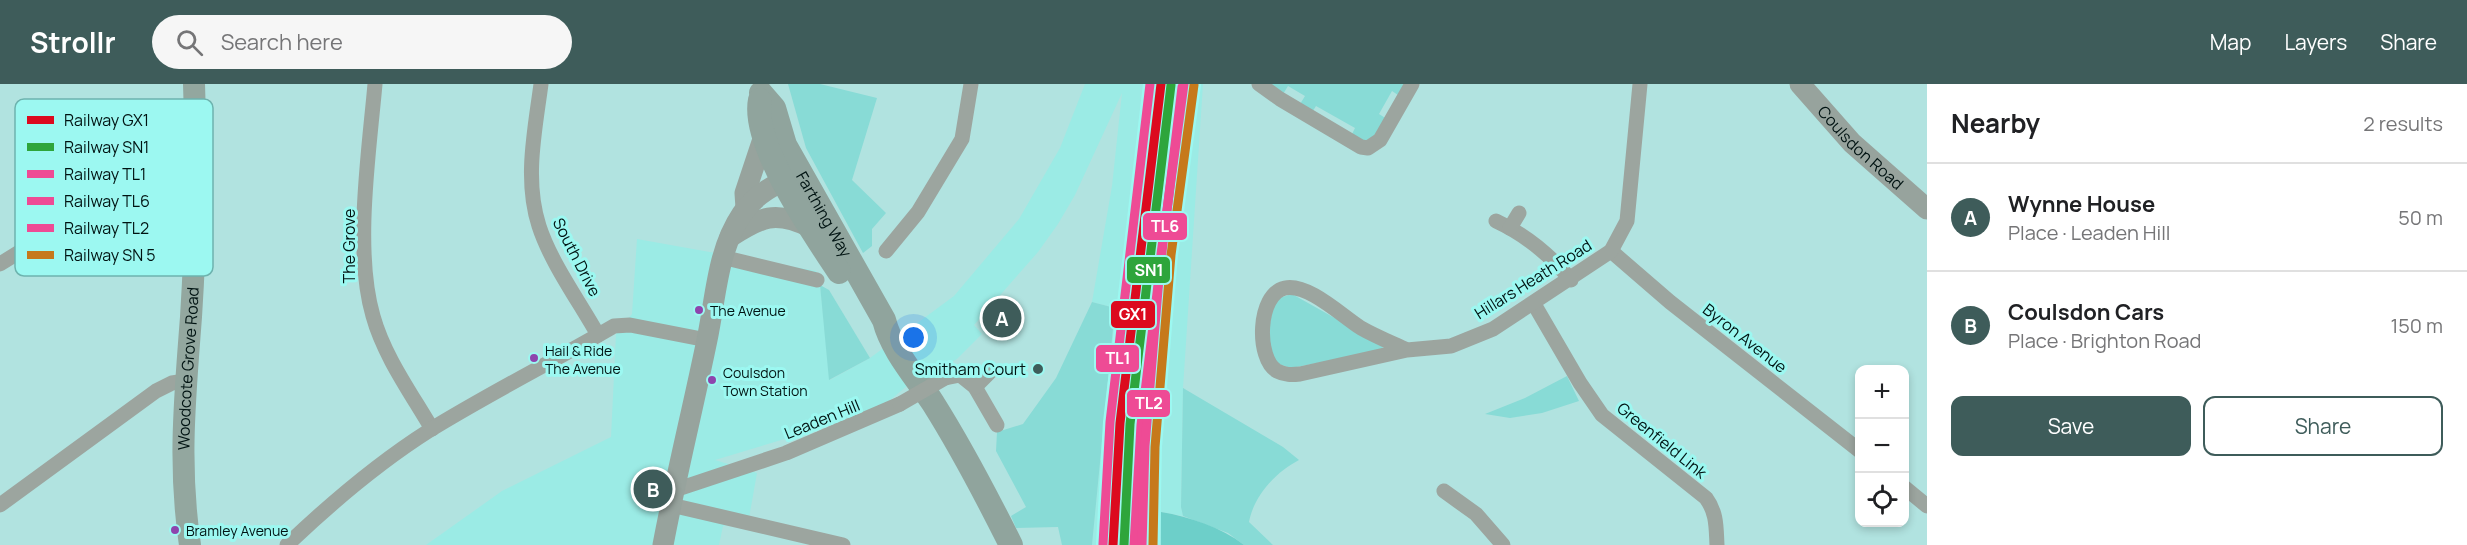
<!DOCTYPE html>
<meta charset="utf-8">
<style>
:root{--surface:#fff;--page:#f6f6f6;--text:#202124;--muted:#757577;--line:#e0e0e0;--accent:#3e5c5a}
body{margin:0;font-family:Manrope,sans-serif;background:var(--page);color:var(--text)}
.controls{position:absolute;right:18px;bottom:18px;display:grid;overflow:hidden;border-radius:12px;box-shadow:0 3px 9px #0003}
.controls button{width:54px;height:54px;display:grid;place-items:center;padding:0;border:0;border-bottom:2px solid var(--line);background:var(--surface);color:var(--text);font:30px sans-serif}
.you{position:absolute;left:914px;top:254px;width:21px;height:21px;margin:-15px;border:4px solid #fff;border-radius:50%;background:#1a73e8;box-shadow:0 0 0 9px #1a73e833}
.badge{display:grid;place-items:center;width:39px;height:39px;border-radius:50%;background:var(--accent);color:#fff;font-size:20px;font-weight:700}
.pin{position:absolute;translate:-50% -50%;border:3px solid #fff;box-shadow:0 2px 6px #0006}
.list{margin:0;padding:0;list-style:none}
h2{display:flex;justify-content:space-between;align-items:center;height:78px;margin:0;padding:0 24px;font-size:26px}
h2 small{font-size:20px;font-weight:400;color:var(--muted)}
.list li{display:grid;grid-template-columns:39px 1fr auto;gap:18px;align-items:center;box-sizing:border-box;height:108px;padding:0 24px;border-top:2px solid var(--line)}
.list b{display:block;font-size:22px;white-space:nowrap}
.list p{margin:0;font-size:20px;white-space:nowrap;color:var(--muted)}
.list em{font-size:20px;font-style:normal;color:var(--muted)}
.actions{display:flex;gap:12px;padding:18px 24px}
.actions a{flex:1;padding:14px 0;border:2px solid var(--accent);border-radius:12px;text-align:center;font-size:21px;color:var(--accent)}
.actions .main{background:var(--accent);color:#fff}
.icon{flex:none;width:33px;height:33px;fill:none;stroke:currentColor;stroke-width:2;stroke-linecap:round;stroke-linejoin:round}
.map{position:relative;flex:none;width:1927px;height:461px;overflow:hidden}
header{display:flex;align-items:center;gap:36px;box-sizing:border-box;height:84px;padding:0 30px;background:var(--accent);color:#fff}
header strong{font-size:28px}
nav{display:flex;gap:33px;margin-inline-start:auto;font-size:21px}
.search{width:420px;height:54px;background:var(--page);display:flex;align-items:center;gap:15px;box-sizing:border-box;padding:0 21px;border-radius:33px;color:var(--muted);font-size:22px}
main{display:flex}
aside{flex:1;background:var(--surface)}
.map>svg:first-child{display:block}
</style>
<header>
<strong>Strollr</strong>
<div class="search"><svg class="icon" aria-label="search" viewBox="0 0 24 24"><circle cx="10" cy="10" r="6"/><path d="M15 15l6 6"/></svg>Search here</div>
<nav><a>Map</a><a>Layers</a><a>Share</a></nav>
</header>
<main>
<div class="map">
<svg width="1927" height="461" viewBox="0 0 1927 461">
<rect width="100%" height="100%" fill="#b1e3e0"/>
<polygon fill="#9bebe5" points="1085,0 1203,0 1183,304 1181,423 1183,432 1161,428 1161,461 1092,461 1115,224 1092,218 1112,102 1122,9 1075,111 1058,140 1038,168 974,241 982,250 957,275 907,302 889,317 864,331 715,376 757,389 749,434 723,442 719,461 426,461 502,407 611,353 616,250 632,230 637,155 816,187 820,201 830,296 870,274 954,212 1019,135 1060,64"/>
<g fill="#88dbd6">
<polygon points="788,0 820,0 877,14 852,96 886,129 872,145 872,162 863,169 806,64"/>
<polygon points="1259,0 1412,0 1404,15 1392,7 1379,30 1390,37 1374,61 1349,56 1355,44 1316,22 1309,33 1297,25 1305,12 1288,2 1280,15"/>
<polygon points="820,201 829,206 870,274 829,296"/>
<path d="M1292 210 1381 260 1383 264 1381 267 1291 284 1275 279C1265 258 1269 237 1276 215Z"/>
<polygon points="1092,218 1115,224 1092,461 1062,461 1058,443 1016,444 1011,432 1026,423 996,367 997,348 1023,340 1056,294"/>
<polygon points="1567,292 1579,317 1542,329 1510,334 1485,330 1525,314"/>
<path d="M1183 304 1283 363 1299 376C1276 388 1254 411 1249 438L1273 461H1244L1228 449 1183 432 1181 423Z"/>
</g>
<path fill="#6dcfc9" d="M1161 428C1190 433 1221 443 1244 461H1161Z"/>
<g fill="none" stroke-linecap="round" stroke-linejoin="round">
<g stroke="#9ca59f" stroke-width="15">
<path d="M375 0C369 68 354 167 373 232 384 272 411 309 432 345"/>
<path d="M541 0C535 46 524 96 539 142 551 179 579 217 598 251"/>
<polyline points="1259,0 1280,15 1361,63 1368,64 1380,56 1412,0"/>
<path d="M1496 137C1524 150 1551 172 1571 196"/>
<polyline points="1510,144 1519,129"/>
<polyline points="886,167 918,128 962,55 971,0"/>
<polyline points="1611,167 1670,218 1860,367"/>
<polyline points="722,173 817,196"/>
<polyline points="0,180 177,70 196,66"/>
<path d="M1534 220 1580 299 1602 331 1706 414C1717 429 1716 443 1717 461"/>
<path d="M1407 266C1392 259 1375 252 1361 244 1342 232 1308 199 1285 204 1257 210 1256 275 1277 287 1285 291 1291 291 1300 290L1407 266 1451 262 1493 245 1611 167 1627 137 1640 0"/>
<polyline points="945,294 960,291 975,303 997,341"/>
<polyline points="975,303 990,288"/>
<polyline points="1904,403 1927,422"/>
<polyline points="675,406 786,369 900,320"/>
<polyline points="1444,407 1476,430 1503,461"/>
<polyline points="0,421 156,307 172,299 185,297"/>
<polyline points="671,421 843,461"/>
<path d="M287 461C332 418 378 379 430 346 490 309 554 277 614 242L630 241 707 256"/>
</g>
<g stroke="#97a39d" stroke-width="21">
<path id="s1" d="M1800 0 1852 59 1927 125"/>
<polyline points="746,124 745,109 764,52"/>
<path d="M730 153C761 133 775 126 810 143"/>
<path d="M663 461C676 392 693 324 707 256 716 213 717 167 742 130 755 110 776 100 797 90"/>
</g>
<path stroke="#93a79f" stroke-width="22" id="s2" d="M190 461C178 381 185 313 191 233 196 156 197 77 194 0"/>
<g stroke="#90a49d" stroke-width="24">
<path id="s3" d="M761 9 774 24 785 61 884 236C892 267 916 293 933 319 962 365 987 413 1011 461"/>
<path d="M760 16C751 60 814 150 839 188"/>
</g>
<polyline stroke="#9ca59f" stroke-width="15" points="900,320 945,294"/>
<defs>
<polyline id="rail-1" points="1113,461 1120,339 1161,0"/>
<polyline id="rail-2" points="1124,461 1130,340 1171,1"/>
<polyline id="rail-3" points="1103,460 1110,338 1150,0"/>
<polyline id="rail-4" points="1134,461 1141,341 1182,3"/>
<polyline id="rail-5" points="1142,461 1145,362 1161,170 1184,0"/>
<polyline id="rail-6" points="1153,461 1155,363 1171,171 1194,1"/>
</defs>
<use href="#rail-1" stroke="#9cf8f1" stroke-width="14"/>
<use href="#rail-2" stroke="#9cf8f1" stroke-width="14"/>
<use href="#rail-3" stroke="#9cf8f1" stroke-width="14"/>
<use href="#rail-4" stroke="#9cf8f1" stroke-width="14"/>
<use href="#rail-5" stroke="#9cf8f1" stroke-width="14"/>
<use href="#rail-6" stroke="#9cf8f1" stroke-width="14"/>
<use href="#rail-1" stroke="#dc0a1e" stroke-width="9"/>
<use href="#rail-2" stroke="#2ea53b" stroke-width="9"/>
<use href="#rail-3" stroke="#ee4b95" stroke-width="9"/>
<use href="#rail-4" stroke="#ee4b95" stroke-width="9"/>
<use href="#rail-5" stroke="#ee4b95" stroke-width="9"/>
<use href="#rail-6" stroke="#c6791b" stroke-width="9"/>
</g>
<g fill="#8e44ad" stroke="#9cf8f1" stroke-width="2">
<circle cx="699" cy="226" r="5"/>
<circle cx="534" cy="274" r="5"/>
<circle cx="712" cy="296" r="5"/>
<circle cx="175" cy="446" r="5"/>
</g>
<circle fill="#3e5c5a" stroke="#9cf8f1" stroke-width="2" cx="1038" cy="285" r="6"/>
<g text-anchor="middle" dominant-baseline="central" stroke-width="6" stroke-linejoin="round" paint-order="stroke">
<g font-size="14" fill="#001312" stroke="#9cf8f1" text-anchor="start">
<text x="710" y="226">The Avenue</text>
<text x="545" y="266">Hail &amp; Ride<tspan x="545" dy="18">The Avenue</tspan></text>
<text x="723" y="288">Coulsdon<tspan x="723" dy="18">Town Station</tspan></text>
<text x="186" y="446">Bramley Avenue</text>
</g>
<g font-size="16" fill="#001312" stroke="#9cf8f1">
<text stroke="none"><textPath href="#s1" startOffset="88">Coulsdon Road</textPath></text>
<text stroke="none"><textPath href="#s3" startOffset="138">Farthing Way</textPath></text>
<text transform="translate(349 162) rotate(-90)">The Grove</text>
<text transform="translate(577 173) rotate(63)">South Drive</text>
<text transform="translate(1533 195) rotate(-32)">Hillars Heath Road</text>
<text transform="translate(1745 254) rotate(38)">Byron Avenue</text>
<text stroke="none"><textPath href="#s2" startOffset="177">Woodcote Grove Road</textPath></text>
<text transform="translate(822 335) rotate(-22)">Leaden Hill</text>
<text transform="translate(1662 356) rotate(39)">Greenfield Link</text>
</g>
<g font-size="16" fill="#001312" stroke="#9cf8f1" text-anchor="end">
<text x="1026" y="285">Smitham Court</text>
</g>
</g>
<rect x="15" y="15" width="198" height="177" rx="9" fill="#9cf8f1" stroke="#6db3ae" stroke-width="1.5"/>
<rect x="27" y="32" width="27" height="8" fill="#dc0a1e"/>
<rect x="27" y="59" width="27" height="8" fill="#2ea53b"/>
<rect x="27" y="86" width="27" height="8" fill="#ee4b95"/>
<rect x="27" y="113" width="27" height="8" fill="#ee4b95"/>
<rect x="27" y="140" width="27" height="8" fill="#ee4b95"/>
<rect x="27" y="167" width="27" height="8" fill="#c6791b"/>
<g font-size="16" fill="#001312">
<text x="64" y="42">Railway GX1</text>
<text x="64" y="69">Railway SN1</text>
<text x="64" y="96">Railway TL1</text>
<text x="64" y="123">Railway TL6</text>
<text x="64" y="150">Railway TL2</text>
<text x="64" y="177">Railway SN 5</text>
</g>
<g stroke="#9cf8f1" stroke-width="2">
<rect x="1142" y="128" width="46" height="29" rx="6" fill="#ee4b95"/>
<rect x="1126" y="172" width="45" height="28" rx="6" fill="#2ea53b"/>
<rect x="1110" y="216" width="46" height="29" rx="6" fill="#dc0a1e"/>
<rect x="1095" y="260" width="45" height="29" rx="6" fill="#ee4b95"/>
<rect x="1126" y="305" width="45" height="29" rx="6" fill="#ee4b95"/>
</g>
<g font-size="16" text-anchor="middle" font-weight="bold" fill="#fff">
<text x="1165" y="148">TL6</text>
<text x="1149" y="192">SN1</text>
<text x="1133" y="236">GX1</text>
<text x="1118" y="280">TL1</text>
<text x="1149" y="325">TL2</text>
</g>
</svg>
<div class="controls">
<button>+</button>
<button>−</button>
<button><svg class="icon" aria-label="locate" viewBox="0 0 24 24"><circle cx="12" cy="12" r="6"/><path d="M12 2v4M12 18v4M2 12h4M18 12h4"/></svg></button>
</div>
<div class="you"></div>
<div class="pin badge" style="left:1002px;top:234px">A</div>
<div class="pin badge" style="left:653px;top:405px">B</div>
</div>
<aside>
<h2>Nearby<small>2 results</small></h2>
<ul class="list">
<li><span class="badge">A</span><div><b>Wynne House</b><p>Place · Leaden Hill</p></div><em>50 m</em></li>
<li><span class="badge">B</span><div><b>Coulsdon Cars</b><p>Place · Brighton Road</p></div><em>150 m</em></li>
</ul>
<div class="actions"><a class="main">Save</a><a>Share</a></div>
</aside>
</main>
